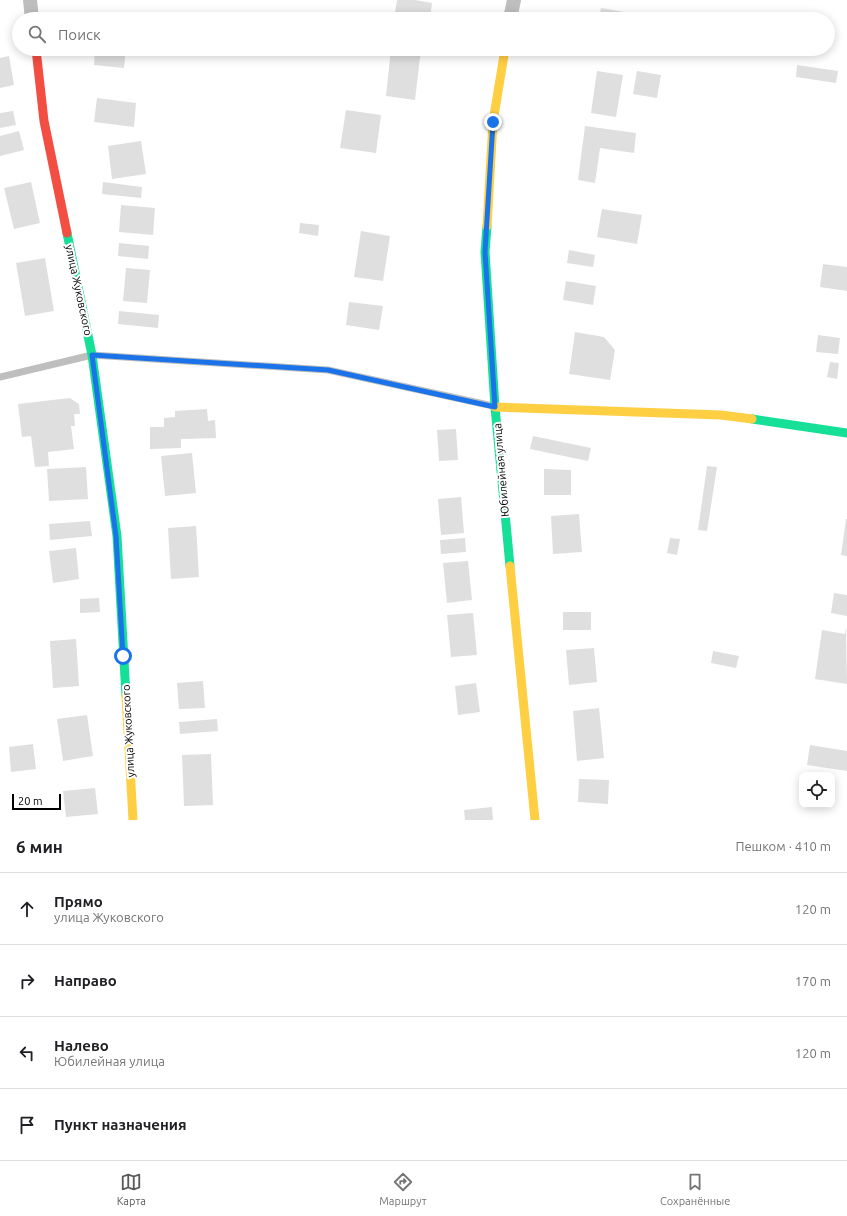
<!DOCTYPE html>
<html lang="ru">
<meta charset="utf-8">
<style>
:root{--surface:#fff;--page:#f2f2f2;--text:#202124;--muted:#757577;--line:#e0e0e0;--accent:#595959}
body{margin:0;font-family:Ubuntu,sans-serif;background:var(--page);color:var(--text)}
.controls{position:absolute;right:12px;bottom:12px;display:grid;overflow:hidden;border-radius:8px;box-shadow:0 2px 10px #0003}
.controls button{width:36px;height:36px;display:grid;place-items:center;padding:0;border:0;border-bottom:1px solid var(--line);background:var(--surface);color:var(--text);font:20px sans-serif}
.scale{position:absolute;left:12px;bottom:10px;width:49px;box-sizing:border-box;padding-left:4px;border:2px solid #000;border-top:0;font-size:11px;line-height:14px;white-space:nowrap;color:#000;-webkit-text-stroke:3px #fff;paint-order:stroke}
.stop{position:absolute;width:12px;height:12px;margin:-9px;border:3px solid #1a73e8;border-radius:50%;background:#fff}
.stop.end{background:#1a73e8;border-color:#fff;box-shadow:0 1px 4px #0008}
.list{margin:0;padding:0;list-style:none}
h2{display:flex;justify-content:space-between;align-items:center;height:52px;margin:0;padding:0 16px;font-size:17px}
h2 small{font-size:13px;font-weight:400;color:var(--muted)}
.list li{display:grid;grid-template-columns:26px 1fr auto;gap:12px;align-items:center;box-sizing:border-box;height:72px;padding:0 16px;border-top:1px solid var(--line)}
.list b{display:block;font-size:15px;white-space:nowrap}
.list p{margin:0;font-size:13px;white-space:nowrap;color:var(--muted)}
.list em{font-size:13px;font-style:normal;color:var(--muted)}
.icon{flex:none;width:22px;height:22px;fill:none;stroke:currentColor;stroke-width:2;stroke-linecap:round;stroke-linejoin:round}
.map{position:relative;flex:none;width:847px;height:820px;overflow:hidden}
.search{position:absolute;background:var(--surface);box-shadow:0 2px 10px #0003;left:12px;right:12px;top:12px;height:44px;display:flex;align-items:center;gap:10px;box-sizing:border-box;padding:0 14px;border-radius:22px;color:var(--muted);font-size:15px}
.sheet{height:340px;background:var(--surface)}
nav{display:flex;justify-content:space-around;align-items:center;box-sizing:border-box;height:56px;border-top:1px solid var(--line);background:var(--surface);font-size:11px;color:var(--muted)}
nav a{display:grid;justify-items:center;gap:2px}
nav .on{color:var(--accent)}
.map>svg:first-child{display:block}
</style>
<div class="map">
<svg width="847" height="820" viewBox="0 0 847 820">
<rect width="100%" height="100%" fill="#fff"/>
<g fill="#dfdfdf">
<polygon points="397,0 415,0 432,3 430,19 394,19"/>
<polygon points="601,8 642,15 641,19 599,19"/>
<polygon points="98,15 128,18 128,19 98,19"/>
<polygon points="95,49 126,49 124,68 94,65"/>
<polygon points="391,49 421,49 415,100 386,96"/>
<polygon points="9,56 14,85 0,88 0,58"/>
<polygon points="797,65 838,71 836,83 796,77"/>
<polygon points="597,71 623,75 616,117 591,113"/>
<polygon points="637,71 661,75 657,98 633,94"/>
<polygon points="97,98 136,103 134,127 94,122"/>
<polygon points="346,110 381,115 376,153 340,148"/>
<polygon points="13,111 16,125 0,128 0,113"/>
<polygon points="585,126 636,133 634,153 600,148 595,183 578,180"/>
<polygon points="19,131 24,150 0,156 0,136"/>
<polygon points="141,141 146,174 112,179 108,146"/>
<polygon points="31,182 40,223 14,229 4,188"/>
<polygon points="103,182 142,187 141,198 102,194"/>
<polygon points="121,205 155,208 153,235 119,232"/>
<polygon points="602,209 642,215 637,244 597,237"/>
<polygon points="300,223 319,225 318,236 299,233"/>
<polygon points="361,231 390,236 383,281 354,277"/>
<polygon points="119,243 149,246 148,259 118,256"/>
<polygon points="569,250 595,255 593,267 567,263"/>
<polygon points="45,258 54,311 25,316 16,263"/>
<polygon points="823,264 847,267 847,291 820,287"/>
<polygon points="126,268 150,270 147,303 123,301"/>
<polygon points="566,281 596,286 593,305 563,300"/>
<polygon points="349,302 383,306 379,330 346,325"/>
<polygon points="119,311 159,315 158,328 118,324"/>
<polygon points="575,332 604,337 615,350 610,380 569,374"/>
<polygon points="818,335 840,338 838,354 816,352"/>
<polygon points="830,362 839,363 837,379 827,377"/>
<polygon points="70,398 79,404 80,414 74,414 75,426 71,426 74,449 48,452 49,466 35,467 31,436 22,437 18,404"/>
<polygon points="207,409 208,421 215,420 216,438 181,439 181,448 150,449 150,427 164,427 164,418 175,417 175,411"/>
<polygon points="456,429 458,460 439,461 437,430"/>
<polygon points="533,436 591,448 588,461 530,449"/>
<polygon points="192,453 196,493 165,496 161,456"/>
<polygon points="707,466 717,467 707,531 698,530"/>
<polygon points="86,467 88,499 49,501 47,469"/>
<polygon points="544,469 571,470 571,495 544,495"/>
<polygon points="461,497 464,533 441,535 438,499"/>
<polygon points="579,514 582,552 553,554 551,516"/>
<polygon points="846,519 847,519 847,556 841,555"/>
<polygon points="90,521 92,536 50,540 49,524"/>
<polygon points="196,526 199,577 171,579 168,528"/>
<polygon points="465,538 466,552 441,554 440,540"/>
<polygon points="670,538 680,539 677,555 667,553"/>
<polygon points="76,548 79,579 53,583 49,551"/>
<polygon points="468,561 472,600 447,603 443,563"/>
<polygon points="834,593 847,595 847,616 831,613"/>
<polygon points="99,598 100,612 80,613 80,599"/>
<rect x="563" y="612" width="28" height="18"/>
<polygon points="473,613 477,655 451,657 447,615"/>
<polygon points="846,627 847,684 815,679 822,630 845,634"/>
<polygon points="76,639 79,686 53,688 50,641"/>
<polygon points="594,648 597,682 569,685 566,650"/>
<polygon points="713,651 739,656 736,668 711,663"/>
<polygon points="203,681 205,708 179,709 177,683"/>
<polygon points="476,683 480,712 458,715 455,686"/>
<polygon points="599,708 604,758 577,761 573,711"/>
<polygon points="87,715 93,756 63,761 57,719"/>
<polygon points="217,719 218,731 180,734 179,722"/>
<polygon points="33,744 36,769 11,772 9,747"/>
<polygon points="810,745 847,751 847,771 807,765"/>
<polygon points="211,754 213,805 184,806 182,755"/>
<polygon points="579,779 609,780 608,804 578,802"/>
<polygon points="95,788 98,814 66,817 63,791"/>
<polygon points="492,807 493,820 465,820 464,810"/>
</g>
<g fill="none" stroke-linecap="round" stroke-linejoin="round">
<polyline stroke="#bebebe" stroke-width="7" points="0,377 92,355 328,370 493,406"/>
<g stroke="#bebebe" stroke-width="14">
<polyline points="30,0 32,19"/>
<polyline points="510,19 514,0"/>
</g>
<g stroke="#16e098" stroke-width="9">
<polyline points="487,226 485,252 495,407 510,566"/>
<polyline points="67,233 92,355 117,536 126,696"/>
<polyline points="752,419 847,433"/>
</g>
<g stroke="#ffcf43" stroke-width="9">
<polyline points="487,226 493,122 505,49"/>
<polyline points="495,407 721,415 752,419"/>
<polyline points="510,566 535,820"/>
<polyline points="126,696 133,820"/>
</g>
<polyline stroke="#f24e42" stroke-width="9" points="36,49 44,121 67,233"/>
</g>
<g fill="none" stroke-linecap="round" stroke-linejoin="round">
<polyline stroke="#1a73e8" stroke-width="5" points="123,656 116,536 92,355 328,370 495,407 485,252 493,122"/>
</g>
<g text-anchor="middle" dominant-baseline="central" stroke-width="4" stroke-linejoin="round" paint-order="stroke">
<g font-size="11" fill="#000" stroke="#fff">
<text transform="translate(79 290) rotate(78)">улица Жуковского</text>
<text transform="translate(501 470) rotate(-95)">Юбилейная улица</text>
<text transform="translate(128 731) rotate(-93)">улица Жуковского</text>
</g>
</g>
</svg>
<div class="controls">
<button><svg class="icon" aria-label="locate" viewBox="0 0 24 24"><circle cx="12" cy="12" r="6"/><path d="M12 2v4M12 18v4M2 12h4M18 12h4"/></svg></button>
</div>
<div class="scale">20 m</div>
<div class="stop" style="left:123px;top:656px"></div>
<div class="stop end" style="left:493px;top:122px"></div>
<div class="search"><svg class="icon" aria-label="search" viewBox="0 0 24 24"><circle cx="10" cy="10" r="6"/><path d="M15 15l6 6"/></svg>Поиск</div>
</div>
<section class="sheet">
<h2>6 мин<small>Пешком · 410 m</small></h2>
<ul class="list">
<li><svg class="icon" aria-label="ahead" viewBox="0 0 24 24"><path d="M12 20V5M6 11l6-6 6 6"/></svg><div><b>Прямо</b><p>улица Жуковского</p></div><em>120 m</em></li>
<li><svg class="icon" aria-label="right" viewBox="0 0 24 24"><path d="M7 20v-9h11M14 6l5 5-5 5"/></svg><div><b>Направо</b></div><em>170 m</em></li>
<li><svg class="icon" aria-label="left" viewBox="0 0 24 24"><path d="M17 20v-9H6M10 6l-5 5 5 5"/></svg><div><b>Налево</b><p>Юбилейная улица</p></div><em>120 m</em></li>
<li><svg class="icon" aria-label="arrive" viewBox="0 0 24 24"><path d="M6 21V4h12l-3 4 3 4H6"/></svg><div><b>Пункт назначения</b></div></li>
</ul>
</section>
<nav>
<a class="on"><svg class="icon" aria-label="map" viewBox="0 0 24 24"><path d="M3 6l6-2 6 2 6-2v14l-6 2-6-2-6 2zM9 4v14M15 6v14"/></svg>Карта</a>
<a><svg class="icon" aria-label="directions" viewBox="0 0 24 24"><path d="M12 3l9 9-9 9-9-9zM9 14v-3h6M13 9l2 2-2 2"/></svg>Маршрут</a>
<a><svg class="icon" aria-label="saved" viewBox="0 0 24 24"><path d="M7 4h10v16l-5-4-5 4z"/></svg>Сохранённые</a>
</nav>
